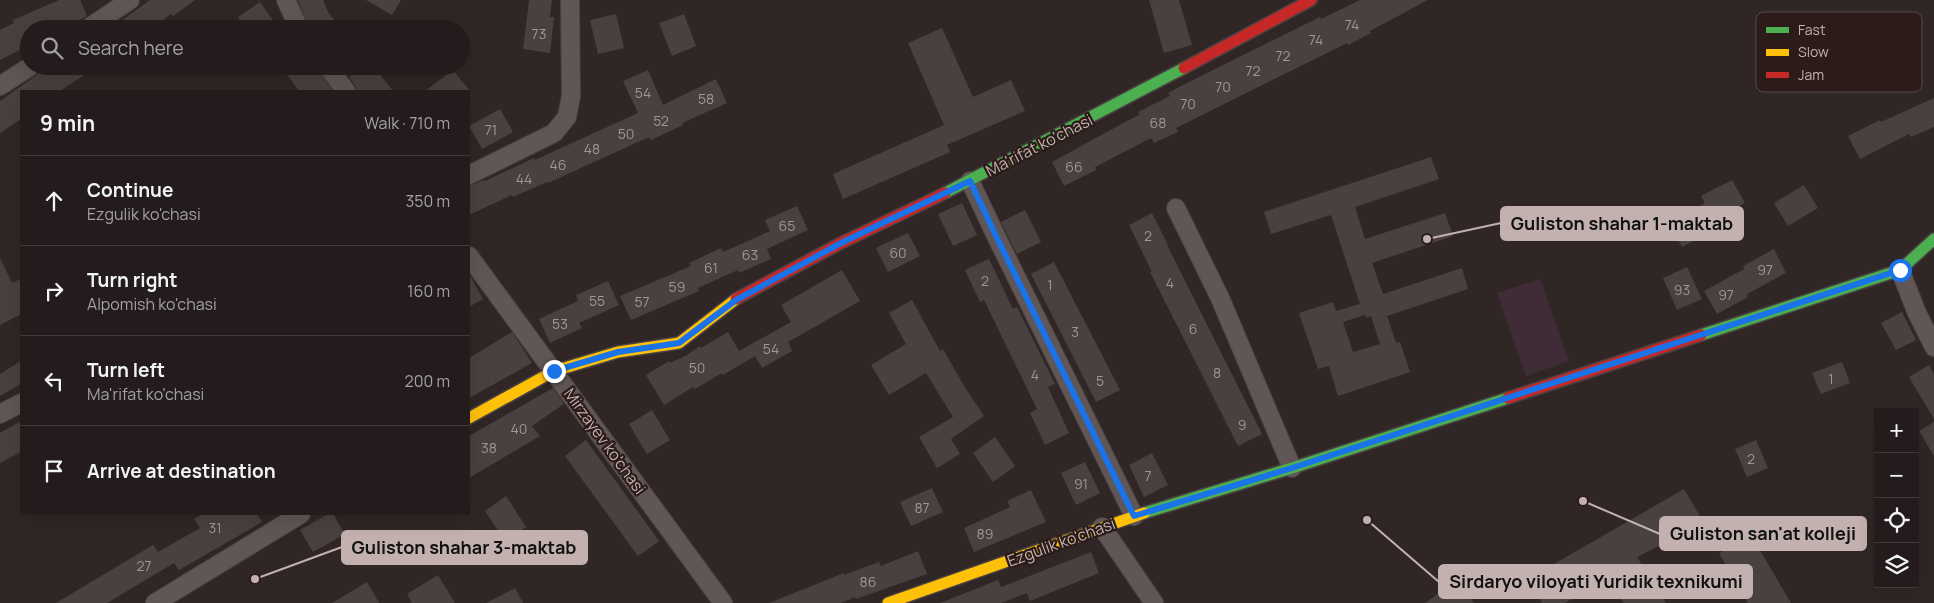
<!DOCTYPE html>
<meta charset="utf-8">
<style>
:root{--surface:#241c1c;--page:#302929;--text:#f1f3f6;--muted:#a3a1a3;--line:#413a3b}
body{margin:0;font-family:Manrope,sans-serif;background:var(--page);color:var(--text)}
.controls{position:absolute;right:15px;bottom:15px;display:grid;overflow:hidden;border-radius:0px;box-shadow:0 5px 20px #0002}
.controls button{width:45px;height:45px;display:grid;place-items:center;padding:0;border:0;border-bottom:1px solid var(--line);background:var(--surface);color:var(--text);font:25px sans-serif}
.stop{position:absolute;width:15px;height:15px;margin:-11px;border:4px solid #1a73e8;border-radius:50%;background:#fff}
.stop.end{background:#1a73e8;border-color:#fff;box-shadow:0 1px 5px #0008}
.list{margin:0;padding:0;list-style:none}
h2{display:flex;justify-content:space-between;align-items:center;height:65px;margin:0;padding:0 20px;font-size:21px}
h2 small{font-size:16px;font-weight:400;color:var(--muted)}
.list li{display:grid;grid-template-columns:32px 1fr auto;gap:15px;align-items:center;box-sizing:border-box;height:90px;padding:0 20px;border-top:1px solid var(--line)}
.list b{display:block;font-size:19px;white-space:nowrap}
.list p{margin:0;font-size:16px;white-space:nowrap;color:var(--muted)}
.list em{font-size:16px;font-style:normal;color:var(--muted)}
.icon{flex:none;width:28px;height:28px;fill:none;stroke:currentColor;stroke-width:2;stroke-linecap:round;stroke-linejoin:round}
.map{position:relative;flex:none;width:1934px;height:603px;overflow:hidden}
.search{position:absolute;background:var(--surface);box-shadow:0 5px 20px #0002;left:20px;top:20px;width:450px;height:55px;display:flex;align-items:center;gap:12px;box-sizing:border-box;padding:0 18px;border-radius:28px;color:var(--muted);font-size:19px}
.panel{position:absolute;background:var(--surface);box-shadow:0 5px 20px #0002;left:20px;top:90px;width:450px;height:425px;border-radius:0px}
.map>svg:first-child{display:block}
</style>
<div class="map">
<svg width="1934" height="603" viewBox="0 0 1934 603">
<rect width="100%" height="100%" fill="#302626"/>
<polygon fill="#402c36" points="1540,279 1569,361 1526,376 1497,293"/>
<g fill="#494040" fill-rule="evenodd">
<polygon points="59,0 80,0 87,16 62,29 29,29 29,43 19,47 20,50 0,60 0,30 14,23 13,20"/>
<polygon points="150,0 195,0 173,16 171,14 151,29 110,29"/>
<polygon points="298,0 323,0 328,12 342,29 309,29"/>
<polygon points="366,0 401,0 392,15"/>
<polygon points="529,0 552,0 550,17 554,17 550,53 523,49"/>
<polygon points="1149,0 1179,0 1192,45 1164,53"/>
<polygon points="1360,0 1428,0 1370,31 1371,33 1348,45 1347,43 1176,128 1178,132 1154,143 1151,138 1095,167 1096,170 1064,186 1052,162 1140,114 1138,112 1170,96 1168,93 1187,83 1320,17 1321,19"/>
<polygon points="260,2 279,29 246,29 238,17"/>
<polygon points="616,14 624,48 598,54 590,20"/>
<polygon points="684,14 696,46 672,56 659,23"/>
<polygon points="942,28 973,97 1011,80 1025,111 947,145 950,152 843,199 833,174 944,125 908,43"/>
<polygon points="48,66 81,66 86,74 60,91 21,91 21,119 0,133 0,101 37,75 41,70"/>
<polygon points="281,66 315,66 333,91 299,91"/>
<polygon points="363,66 373,66 393,91 356,91 355,85 349,77"/>
<polygon points="453,70 470,91 425,91"/>
<polygon points="648,70 663,105 716,79 727,103 682,123 683,125 651,140 649,137 548,183 547,182 513,197 512,195 469,215 469,186 484,180 485,181 534,158 535,160 638,113 623,81"/>
<polygon points="1934,98 1934,127 1911,137 1909,134 1860,159 1848,136 1880,120 1881,122"/>
<polygon points="500,109 513,132 482,149 469,126"/>
<path d="M1431 157 1439 179 1355 207 1365 239 1445 213 1453 236 1372 263 1383 294 1462 268 1468 289 1387 316 1396 343 1400 342 1410 372 1338 396 1329 366 1318 369 1299 313 1333 302 1336 311 1360 304 1331 215 1271 234 1264 212ZM1365 315 1366 318 1371 316 1380 344 1353 352 1343 322Z"/>
<polygon points="1732,180 1745,203 1709,223 1713,230 1682,247 1669,223 1705,203 1701,196"/>
<polygon points="1804,185 1818,208 1788,226 1774,203"/>
<polygon points="962,203 977,235 953,246 938,214"/>
<polygon points="797,206 808,230 767,249 771,259 739,273 738,270 698,288 699,291 631,320 620,296 691,266 689,263 721,248 723,252 770,231 765,220"/>
<polygon points="1025,210 1041,242 1017,254 1001,222"/>
<polygon points="1152,213 1168,245 1167,245 1262,434 1238,446 1150,272 1152,272 1129,225"/>
<polygon points="908,233 920,256 888,272 876,248"/>
<polygon points="1774,249 1786,273 1747,294 1748,297 1717,314 1704,291 1744,269 1743,266"/>
<polygon points="0,258 12,283 21,279 21,314 0,325"/>
<polygon points="989,259 1013,309 1017,307 1055,384 1048,387 1069,433 1045,445 1030,413 1037,409 984,300 980,302 965,270"/>
<polygon points="1054,262 1120,390 1096,402 1031,274"/>
<polygon points="1687,267 1702,299 1677,310 1663,278"/>
<polygon points="842,270 860,301 788,342 792,351 762,368 755,356 723,375 722,373 695,389 693,387 664,405 646,375 669,361 670,363 687,355 700,346 701,348 728,332 739,351 791,322 781,305"/>
<polygon points="469,274 483,299 469,307"/>
<polygon points="608,281 619,305 579,323 582,328 550,343 539,319 578,301 576,295"/>
<polygon points="912,300 940,351 943,349 964,386 984,416 951,439 960,454 937,468 919,437 953,417 926,373 889,395 871,365 906,344 889,313"/>
<polygon points="1902,312 1916,340 1896,350 1881,323"/>
<polygon points="512,332 532,363 469,398 469,358"/>
<polygon points="21,361 21,384 0,396 0,374"/>
<polygon points="1842,362 1850,383 1821,394 1812,373"/>
<polygon points="1929,365 1934,374 1934,419 1909,377"/>
<polygon points="553,388 564,404 532,426 540,436 469,478 469,436"/>
<polygon points="652,410 670,440 647,454 629,424"/>
<polygon points="21,421 21,452 0,463 0,433"/>
<polygon points="1934,422 1934,456 1919,431"/>
<polygon points="995,437 1015,466 993,482 973,453"/>
<polygon points="586,440 659,541 638,556 565,456"/>
<polygon points="1756,440 1768,468 1747,477 1735,449"/>
<polygon points="1152,453 1168,485 1144,497 1129,465"/>
<polygon points="1085,462 1100,493 1076,505 1061,473"/>
<polygon points="932,488 943,512 911,526 900,502"/>
<polygon points="1684,489 1704,523 1637,557 1666,603 1624,603 1607,578 1565,603 1542,603 1528,579"/>
<polygon points="1031,490 1046,522 974,552 964,528 1010,507 1007,501"/>
<polygon points="506,496 526,527 505,541 485,511"/>
<polygon points="202,514 257,514 262,522 179,570 174,563 107,603 56,603 153,545 158,552 200,528 194,519"/>
<polygon points="328,514 333,514 345,534 313,552 300,530"/>
<polygon points="1751,535 1791,603 1748,603 1719,553"/>
<polygon points="918,551 927,574 856,599 855,597 841,603 769,603 844,573 844,575 879,562 881,566"/>
<polygon points="1091,552 1099,573 1030,601 1027,593 1001,603 940,603 998,580 1001,587"/>
<polygon points="438,575 455,603 412,603 407,594"/>
<polygon points="1457,580 1474,603 1425,603"/>
<polygon points="367,582 379,603 332,603"/>
<polygon points="515,588 523,603 486,603"/>
</g>
<g fill="none" stroke-linecap="round" stroke-linejoin="round">
<defs>
<g id="street">
<polyline points="286,0 299,29"/>
<polyline points="87,29 130,0"/>
<polyline points="327,66 346,91"/>
<polyline points="0,86 31,66"/>
<polyline points="469,175 554,133 567,117 571,96 570,0"/>
<polyline points="970,181 996,236 1134,516"/>
<polyline points="1176,208 1220,298 1292,468"/>
<polyline points="469,256 723,603"/>
<polyline points="1900,270 1917,313 1934,347"/>
<polyline points="0,414 21,403"/>
<polyline points="1102,527 1154,603"/>
<polyline points="155,603 301,514"/>
</g>
<g id="fast">
<polyline points="945,193 1184,68"/>
<polyline points="1701,335 1900,270 1934,239"/>
<polyline points="1144,513 1292,468 1508,398"/>
</g>
<g id="slow">
<polyline points="469,418 554,371 618,352 679,343 736,299"/>
<polyline points="888,603 1144,513"/>
</g>
<g id="jam">
<polyline points="1184,68 1311,0"/>
<polyline points="736,299 841,243 945,193"/>
<polyline points="1508,398 1701,335"/>
</g>
</defs>
<use href="#street" stroke="#4a4242" stroke-width="20"/>
<use href="#fast" stroke="#4a4141" stroke-width="14"/>
<use href="#slow" stroke="#4a4141" stroke-width="14"/>
<use href="#jam" stroke="#4a4141" stroke-width="14"/>
<use href="#street" stroke="#5f5655" stroke-width="18"/>
<use href="#fast" stroke="#4caf50" stroke-width="11"/>
<use href="#slow" stroke="#ffc107" stroke-width="11"/>
<use href="#jam" stroke="#c62828" stroke-width="11"/>
</g>
<g fill="none" stroke-linecap="round" stroke-linejoin="round">
<polyline stroke="#1a73e8" stroke-width="6" points="554,371 618,352 679,343 736,300 841,243 970,181 996,236 1134,516 1292,468 1900,270"/>
</g>
<g text-anchor="middle" dominant-baseline="central" stroke-width="4.5" stroke-linejoin="round" paint-order="stroke">
<g font-size="14" fill="#a49593">
<text x="1352" y="24">74</text>
<text x="539" y="33">73</text>
<text x="1316" y="39">74</text>
<text x="1283" y="55">72</text>
<text x="1253" y="70">72</text>
<text x="1223" y="86">70</text>
<text x="643" y="92">54</text>
<text x="706" y="98">58</text>
<text x="1188" y="103">70</text>
<text x="661" y="120">52</text>
<text x="1158" y="122">68</text>
<text x="491" y="129">71</text>
<text x="626" y="133">50</text>
<text x="592" y="148">48</text>
<text x="558" y="164">46</text>
<text x="1074" y="166">66</text>
<text x="524" y="178">44</text>
<text x="787" y="225">65</text>
<text x="1148" y="235">2</text>
<text x="898" y="252">60</text>
<text x="750" y="254">63</text>
<text x="711" y="267">61</text>
<text x="1765" y="269">97</text>
<text x="985" y="280">2</text>
<text x="1170" y="282">4</text>
<text x="1050" y="284">1</text>
<text x="677" y="286">59</text>
<text x="1682" y="289">93</text>
<text x="1726" y="294">97</text>
<text x="597" y="300">55</text>
<text x="642" y="301">57</text>
<text x="560" y="323">53</text>
<text x="1193" y="328">6</text>
<text x="1075" y="331">3</text>
<text x="771" y="348">54</text>
<text x="697" y="367">50</text>
<text x="1217" y="372">8</text>
<text x="1035" y="374">4</text>
<text x="1831" y="378">1</text>
<text x="1100" y="380">5</text>
<text x="1242" y="424">9</text>
<text x="519" y="428">40</text>
<text x="489" y="447">38</text>
<text x="1751" y="458">2</text>
<text x="1148" y="475">7</text>
<text x="1081" y="483">91</text>
<text x="922" y="507">87</text>
<text x="215" y="527">31</text>
<text x="985" y="533">89</text>
<text x="144" y="565">27</text>
<text x="868" y="581">86</text>
</g>
<g font-size="16" fill="#c3b1af" stroke="#2b1c1a">
<text transform="translate(1039 145) rotate(-27)">Ma'rifat ko'chasi</text>
<text transform="translate(605 441) rotate(54)">Mirzayev ko'chasi</text>
<text transform="translate(1061 542) rotate(-20)">Ezgulik ko'chasi</text>
</g>
</g>
<rect x="1756" y="12" width="166" height="80" rx="8" fill="#2b1c1a" stroke="#594947" stroke-width="1"/>
<rect x="1766" y="27" width="23" height="6" fill="#4caf50"/>
<rect x="1766" y="49" width="23" height="7" fill="#ffc107"/>
<rect x="1766" y="72" width="23" height="6" fill="#c62828"/>
<g font-size="14" fill="#c3b1af">
<text x="1798" y="35">Fast</text>
<text x="1798" y="57">Slow</text>
<text x="1798" y="80">Jam</text>
</g>
<path fill="none" stroke="#c3b1af" stroke-width="2" d="M1427 239L1501 223M1583 501L1660 534M255 579L342 547M1367 520L1439 582"/>
<g fill="#c3b1af" stroke="#2b1c1a" stroke-width="2">
<circle cx="1427" cy="239" r="5"/>
<circle cx="1583" cy="501" r="5"/>
<circle cx="255" cy="579" r="5"/>
<circle cx="1367" cy="520" r="5"/>
</g>
<g fill="#c3b1af" stroke="#c3b1af" stroke-width="2">
<rect x="1501" y="207" width="242" height="33" rx="5"/>
<rect x="1660" y="517" width="206" height="33" rx="5"/>
<rect x="342" y="531" width="245" height="33" rx="5"/>
<rect x="1439" y="565" width="313" height="33" rx="5"/>
</g>
<g font-size="18" text-anchor="middle" font-weight="bold" fill="#111">
<text x="1622" y="230">Guliston shahar 1-maktab</text>
<text x="1763" y="540">Guliston san'at kolleji</text>
<text x="464" y="554">Guliston shahar 3-maktab</text>
<text x="1596" y="588">Sirdaryo viloyati Yuridik texnikumi</text>
</g>
</svg>
<div class="controls">
<button>+</button>
<button>−</button>
<button><svg class="icon" aria-label="locate" viewBox="0 0 24 24"><circle cx="12" cy="12" r="6"/><path d="M12 2v4M12 18v4M2 12h4M18 12h4"/></svg></button>
<button><svg class="icon" aria-label="layers" viewBox="0 0 24 24"><path d="M12 4l9 5-9 5-9-5zM3 14l9 5 9-5"/></svg></button>
</div>
<div class="stop" style="left:1900px;top:270px"></div>
<div class="stop end" style="left:554px;top:371px"></div>
<div class="search"><svg class="icon" aria-label="search" viewBox="0 0 24 24"><circle cx="10" cy="10" r="6"/><path d="M15 15l6 6"/></svg>Search here</div>
<section class="panel">
<h2>9 min<small>Walk · 710 m</small></h2>
<ul class="list">
<li><svg class="icon" aria-label="ahead" viewBox="0 0 24 24"><path d="M12 20V5M6 11l6-6 6 6"/></svg><div><b>Continue</b><p>Ezgulik ko'chasi</p></div><em>350 m</em></li>
<li><svg class="icon" aria-label="right" viewBox="0 0 24 24"><path d="M7 20v-9h11M14 6l5 5-5 5"/></svg><div><b>Turn right</b><p>Alpomish ko'chasi</p></div><em>160 m</em></li>
<li><svg class="icon" aria-label="left" viewBox="0 0 24 24"><path d="M17 20v-9H6M10 6l-5 5 5 5"/></svg><div><b>Turn left</b><p>Ma'rifat ko'chasi</p></div><em>200 m</em></li>
<li><svg class="icon" aria-label="arrive" viewBox="0 0 24 24"><path d="M6 21V4h12l-3 4 3 4H6"/></svg><div><b>Arrive at destination</b></div></li>
</ul>
</section>
</div>
